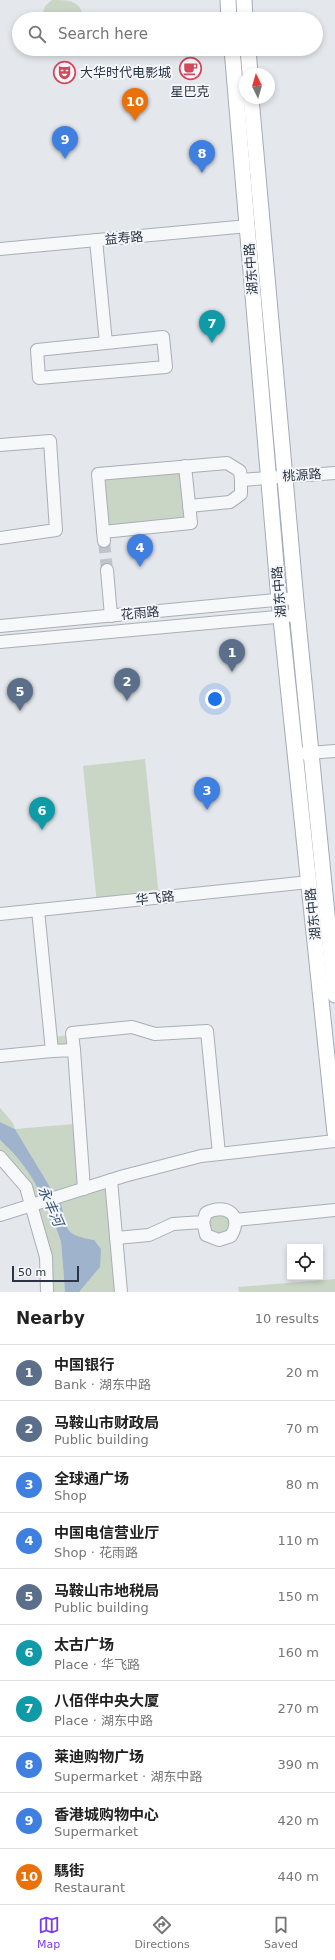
<!DOCTYPE html>
<meta charset="utf-8">
<style>
:root{--surface:#fff;--page:#f6f6f6;--text:#222;--muted:#767676;--line:#e0e0e0;--accent:#7c3aed}
body{margin:0;font-family:"DejaVu Sans","Noto Sans SC",sans-serif;background:var(--page);color:var(--text)}
.controls{position:absolute;right:12px;bottom:12px;display:grid;overflow:hidden;border-radius:0px;box-shadow:0 2px 6px #0003}
.controls button{width:36px;height:36px;display:grid;place-items:center;padding:0;border:0;border-bottom:1px solid var(--line);background:var(--surface);color:var(--text);font:20px sans-serif}
.compass{position:absolute;left:239px;top:68px;width:36px;height:36px;border-radius:50%;background:var(--surface);box-shadow:0 2px 6px #0003;rotate:355deg}
.scale{position:absolute;left:12px;bottom:10px;width:67px;box-sizing:border-box;padding-left:4px;border:2px solid #2b3445;border-top:0;font-size:11px;line-height:14px;white-space:nowrap;color:#2b3445;-webkit-text-stroke:3px #f4f6f9;paint-order:stroke}
.you{position:absolute;left:215px;top:699px;width:14px;height:14px;margin:-10px;border:3px solid #fff;border-radius:50%;background:#1a73e8;box-shadow:0 0 0 6px #1a73e833}
.badge{display:grid;place-items:center;width:26px;height:26px;border-radius:50%;background:var(--accent);color:#fff;font-size:13px;font-weight:700}
.pin{position:absolute;translate:-50% -33px;filter:drop-shadow(0 1px 2px #0008)}
.pin::after{content:'';position:absolute;top:21px;width:14px;height:12px;background:inherit;clip-path:polygon(0 0,100% 0,50% 100%)}
.list{margin:0;padding:0;list-style:none}
h2{display:flex;justify-content:space-between;align-items:center;height:52px;margin:0;padding:0 16px;font-size:17px}
h2 small{font-size:13px;font-weight:400;color:var(--muted)}
.list li{display:grid;grid-template-columns:26px 1fr auto;gap:12px;align-items:center;box-sizing:border-box;height:56px;padding:0 16px;border-top:1px solid var(--line)}
.list b{display:block;font-size:15px;white-space:nowrap}
.list p{margin:0;font-size:13px;white-space:nowrap;color:var(--muted)}
.list em{font-size:13px;font-style:normal;color:var(--muted)}
.icon{flex:none;width:22px;height:22px;fill:none;stroke:currentColor;stroke-width:2;stroke-linecap:round;stroke-linejoin:round}
.map{position:relative;flex:none;width:335px;height:1292px;overflow:hidden}
.search{position:absolute;background:var(--surface);box-shadow:0 2px 6px #0003;left:12px;right:12px;top:12px;height:44px;display:flex;align-items:center;gap:10px;box-sizing:border-box;padding:0 14px;border-radius:22px;color:var(--muted);font-size:15px}
.sheet{height:612px;background:var(--surface)}
nav{display:flex;justify-content:space-around;align-items:center;box-sizing:border-box;height:56px;border-top:1px solid var(--line);background:var(--surface);font-size:11px;color:var(--muted)}
nav a{display:grid;justify-items:center;gap:2px}
nav .on{color:var(--accent)}
.map>svg:first-child{display:block}
</style>
<div class="map">
<svg width="335" height="1292" viewBox="0 0 335 1292">
<rect width="100%" height="100%" fill="#e4e7ec"/>
<g fill="#c9d6c5">
<path d="M52 0C68 0 82 0 83 19H41L45 6Z"/>
<polygon points="181,471 187,520 109,526 105,478"/>
<polygon points="145,759 159,897 97,904 83,766"/>
<polygon points="71,1035 72,1049 53,1050 52,1037"/>
<polygon points="0,1108 13,1123 15,1129 74,1124 79,1185 53,1192 15,1129 0,1122"/>
<polygon points="0,1140 10,1149 31,1174 48,1205 61,1242 65,1292 47,1292 26,1187 0,1158"/>
<path d="M106 1189 118 1292H79L94 1240C64 1234 68 1232 61 1203Z"/>
<polygon points="223,1211 233,1221 229,1234 207,1234 208,1215"/>
<polygon points="335,1279 335,1292 239,1292 238,1287"/>
</g>
<g fill="#9fb4cc">
<path d="M0 1122 15 1129 53 1192 42 1196C31 1174 19 1157 0 1140Z"/>
<path d="M61 1203C68 1232 64 1234 94 1240L101 1249 100 1267 79 1292H65L61 1242 48 1205Z"/>
</g>
<g fill="none" stroke-linecap="round" stroke-linejoin="round">
<polyline stroke="#bfc3cb" stroke-width="12" stroke-dasharray="12 6" stroke-linecap="butt" points="104,541 107,570"/>
<defs>
<g id="minor">
<polyline points="96,240 106,343 37,350 39,378 166,367 163,337 106,343"/>
<polyline points="0,249 248,226"/>
<polyline points="0,445 50,441 56,530 0,538"/>
<polyline points="189,506 230,502 241,494 241,480"/>
<polyline points="103,532 191,523 185,466"/>
<polyline points="104,541 98,474 227,463 240,471 241,480 335,473"/>
<polyline points="107,570 111,616"/>
<polyline points="0,626 296,598"/>
<polyline points="0,642 298,615"/>
<polyline points="295,754 335,751"/>
<polyline points="0,914 309,882"/>
<polyline points="74,1050 72,1033 132,1027 155,1034 207,1031 219,1154"/>
<polyline points="52,1051 74,1050 84,1189"/>
<polyline points="0,1056 52,1051 38,910"/>
<polyline points="0,1157 26,1187 46,1257 47,1292"/>
<polyline points="111,1180 121,1292"/>
<polyline points="0,1215 124,1176 201,1156 335,1141"/>
<polyline points="235,1220 335,1210"/>
<path d="M116 1238 149 1235 173 1224 203 1222 206 1235 219 1240 231 1236C244 1214 225 1203 206 1213L203 1222"/>
</g>
<g id="major">
<polyline points="228,0 229,19"/>
<polyline points="244,0 245,19"/>
<polyline points="232,49 279,600 335,1133"/>
<polyline points="248,49 250,74"/>
<polyline points="251,98 296,601 335,995"/>
</g>
</defs>
<use href="#minor" stroke="#a9aeb7" stroke-width="14"/>
<use href="#major" stroke="#a3abb8" stroke-width="17"/>
<use href="#minor" stroke="#f7f8fa" stroke-width="12"/>
<use href="#major" stroke="#fff" stroke-width="15"/>
</g>
<defs>
<symbol id="cafe-ring" viewBox="-11 -11 22 22"><circle r="9.5" fill="#f4f6f9" stroke="#d1495b" stroke-width="1.5"/><path d="M-5.5-4.5H6V0H3Q3 3.5 0 3.5H-2.5Q-5.5 3.5-5.5 0ZM3-3.2v2h1.7v-2ZM-6 4.5H4V6H-6Z" fill="#d1495b"/></symbol>
<symbol id="theatre-ring" viewBox="-11 -11 22 22"><circle r="9.5" fill="#f4f6f9" stroke="#d1495b" stroke-width="1.5"/><path d="M-5-5.5Q0-4 5-5.5V0Q5 5 0 6Q-5 5-5 0ZM-3.3-2.5H-1v1.5H-3.3ZM1-2.5H3.3v1.5H1ZM-2.8 1Q0 5.5 2.8 1Z" fill="#d1495b"/></symbol>
</defs>
<g fill-rule="evenodd">
<use href="#cafe-ring" x="178" y="56" width="25" height="25"/>
<use href="#theatre-ring" x="52" y="60" width="25" height="25"/>
</g>
<g text-anchor="middle" dominant-baseline="central" stroke-width="4" stroke-linejoin="round" paint-order="stroke">
<g font-size="13" fill="#2b3445" stroke="#f4f6f9" text-anchor="start">
<text x="80" y="72">大华时代电影城</text>
<text x="190" y="91" text-anchor="middle">星巴克</text>
</g>
<g font-size="13" fill="#2b3445" stroke="#f4f6f9">
<text transform="translate(124 238) rotate(-5)">益寿路</text>
<text transform="translate(251 269) rotate(-94)">湖东中路</text>
<text transform="translate(302 475) rotate(-4)">桃源路</text>
<text transform="translate(279 592) rotate(-95)">湖东中路</text>
<text transform="translate(140 613) rotate(-5)">花雨路</text>
<text transform="translate(155 898) rotate(-6)">华飞路</text>
<text transform="translate(313 914) rotate(-96)">湖东中路</text>
</g>
<g font-size="14" font-style="italic" fill="#34527a" stroke="#f4f6f9">
<text transform="translate(51 1206) rotate(66)">永丰河</text>
</g>
</g>
</svg>
<div class="controls">
<button><svg class="icon" aria-label="locate" viewBox="0 0 24 24"><circle cx="12" cy="12" r="6"/><path d="M12 2v4M12 18v4M2 12h4M18 12h4"/></svg></button>
</div>
<svg class="compass" viewBox="-18 -18 36 36"><path d="M0-13l5 13h-10z" fill="#e53935"/><path d="M0 13l5-13h-10z" fill="#767676"/></svg>
<div class="scale">50 m</div>
<div class="you"></div>
<div class="pin badge" style="left:232px;top:672px;background:#5c6f8a">1</div>
<div class="pin badge" style="left:127px;top:701px;background:#5c6f8a">2</div>
<div class="pin badge" style="left:207px;top:810px;background:#3f7fe0">3</div>
<div class="pin badge" style="left:140px;top:567px;background:#3f7fe0">4</div>
<div class="pin badge" style="left:20px;top:711px;background:#5c6f8a">5</div>
<div class="pin badge" style="left:42px;top:830px;background:#0f9aa8">6</div>
<div class="pin badge" style="left:212px;top:343px;background:#0f9aa8">7</div>
<div class="pin badge" style="left:202px;top:173px;background:#3f7fe0">8</div>
<div class="pin badge" style="left:65px;top:159px;background:#3f7fe0">9</div>
<div class="pin badge" style="left:135px;top:121px;background:#e8710a">10</div>
<div class="search"><svg class="icon" aria-label="search" viewBox="0 0 24 24"><circle cx="10" cy="10" r="6"/><path d="M15 15l6 6"/></svg>Search here</div>
</div>
<section class="sheet">
<h2>Nearby<small>10 results</small></h2>
<ul class="list">
<li><span class="badge" style="background:#5c6f8a">1</span><div><b>中国银行</b><p>Bank · 湖东中路</p></div><em>20 m</em></li>
<li><span class="badge" style="background:#5c6f8a">2</span><div><b>马鞍山市财政局</b><p>Public building</p></div><em>70 m</em></li>
<li><span class="badge" style="background:#3f7fe0">3</span><div><b>全球通广场</b><p>Shop</p></div><em>80 m</em></li>
<li><span class="badge" style="background:#3f7fe0">4</span><div><b>中国电信营业厅</b><p>Shop · 花雨路</p></div><em>110 m</em></li>
<li><span class="badge" style="background:#5c6f8a">5</span><div><b>马鞍山市地税局</b><p>Public building</p></div><em>150 m</em></li>
<li><span class="badge" style="background:#0f9aa8">6</span><div><b>太古广场</b><p>Place · 华飞路</p></div><em>160 m</em></li>
<li><span class="badge" style="background:#0f9aa8">7</span><div><b>八佰伴中央大厦</b><p>Place · 湖东中路</p></div><em>270 m</em></li>
<li><span class="badge" style="background:#3f7fe0">8</span><div><b>莱迪购物广场</b><p>Supermarket · 湖东中路</p></div><em>390 m</em></li>
<li><span class="badge" style="background:#3f7fe0">9</span><div><b>香港城购物中心</b><p>Supermarket</p></div><em>420 m</em></li>
<li><span class="badge" style="background:#e8710a">10</span><div><b>騳街</b><p>Restaurant</p></div><em>440 m</em></li>
</ul>
</section>
<nav>
<a class="on"><svg class="icon" aria-label="map" viewBox="0 0 24 24"><path d="M3 6l6-2 6 2 6-2v14l-6 2-6-2-6 2zM9 4v14M15 6v14"/></svg>Map</a>
<a><svg class="icon" aria-label="directions" viewBox="0 0 24 24"><path d="M12 3l9 9-9 9-9-9zM9 14v-3h6M13 9l2 2-2 2"/></svg>Directions</a>
<a><svg class="icon" aria-label="saved" viewBox="0 0 24 24"><path d="M7 4h10v16l-5-4-5 4z"/></svg>Saved</a>
</nav>
